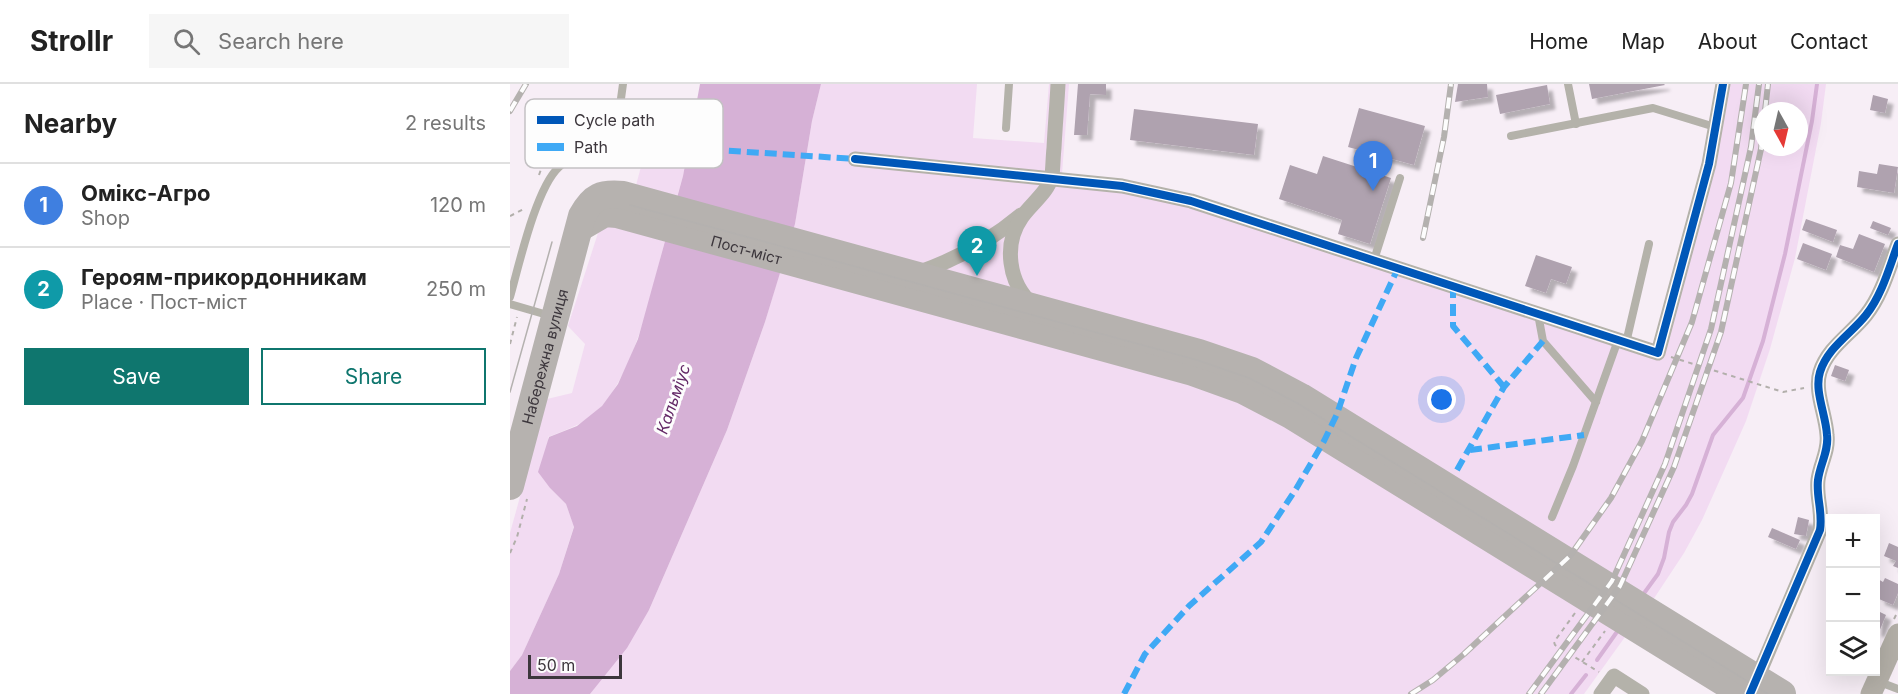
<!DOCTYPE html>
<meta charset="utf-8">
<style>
:root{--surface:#fff;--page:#f6f6f6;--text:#222;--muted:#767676;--line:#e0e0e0;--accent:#0f766e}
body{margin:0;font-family:Inter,sans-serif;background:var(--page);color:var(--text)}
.controls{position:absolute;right:18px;bottom:18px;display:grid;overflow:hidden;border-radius:0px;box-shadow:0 6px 24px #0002}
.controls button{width:54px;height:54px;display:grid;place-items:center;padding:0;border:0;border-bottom:2px solid var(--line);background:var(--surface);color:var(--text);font:30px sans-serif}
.compass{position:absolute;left:1244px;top:18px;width:54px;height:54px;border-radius:50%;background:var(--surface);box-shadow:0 6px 24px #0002;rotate:172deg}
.scale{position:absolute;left:18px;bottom:15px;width:94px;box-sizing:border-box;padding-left:6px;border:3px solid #3c363c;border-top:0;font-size:16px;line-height:21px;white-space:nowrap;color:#3c363c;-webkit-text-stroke:4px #fdfdfd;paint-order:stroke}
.you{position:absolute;left:932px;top:316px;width:21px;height:21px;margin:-15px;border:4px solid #fff;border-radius:50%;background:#1a73e8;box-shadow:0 0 0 9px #1a73e833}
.badge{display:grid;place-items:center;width:39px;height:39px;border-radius:50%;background:var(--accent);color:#fff;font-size:20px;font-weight:700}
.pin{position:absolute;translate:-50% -50px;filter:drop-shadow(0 2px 3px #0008)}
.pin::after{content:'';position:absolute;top:32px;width:21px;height:18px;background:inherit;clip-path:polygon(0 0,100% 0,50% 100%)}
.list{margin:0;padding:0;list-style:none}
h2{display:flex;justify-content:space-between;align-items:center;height:78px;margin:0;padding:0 24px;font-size:26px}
h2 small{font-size:20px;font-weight:400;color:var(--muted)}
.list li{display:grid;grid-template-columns:39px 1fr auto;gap:18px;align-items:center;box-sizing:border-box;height:84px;padding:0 24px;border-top:2px solid var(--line)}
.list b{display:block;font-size:22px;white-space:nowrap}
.list p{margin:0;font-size:20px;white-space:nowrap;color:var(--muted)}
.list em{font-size:20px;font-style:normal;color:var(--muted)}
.actions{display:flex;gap:12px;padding:18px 24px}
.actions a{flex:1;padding:14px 0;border:2px solid var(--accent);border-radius:0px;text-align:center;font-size:21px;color:var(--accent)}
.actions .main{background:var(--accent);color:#fff}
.icon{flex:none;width:33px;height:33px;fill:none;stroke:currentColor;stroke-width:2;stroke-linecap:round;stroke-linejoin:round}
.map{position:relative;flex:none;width:1388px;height:610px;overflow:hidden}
header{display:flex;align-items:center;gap:36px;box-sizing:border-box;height:84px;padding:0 30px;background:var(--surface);border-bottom:2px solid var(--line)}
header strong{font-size:28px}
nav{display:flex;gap:33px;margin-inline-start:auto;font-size:21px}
.search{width:420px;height:54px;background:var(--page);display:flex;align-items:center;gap:15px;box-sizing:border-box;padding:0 21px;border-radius:0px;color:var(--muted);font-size:22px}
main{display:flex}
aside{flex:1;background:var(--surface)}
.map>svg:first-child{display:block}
</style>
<header>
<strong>Strollr</strong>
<div class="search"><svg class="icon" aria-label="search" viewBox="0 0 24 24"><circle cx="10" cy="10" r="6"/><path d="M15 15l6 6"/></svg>Search here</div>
<nav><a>Home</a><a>Map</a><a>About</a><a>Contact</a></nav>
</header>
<main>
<aside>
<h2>Nearby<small>2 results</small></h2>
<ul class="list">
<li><span class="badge" style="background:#3f7fe0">1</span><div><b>Омiкс-Агро</b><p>Shop</p></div><em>120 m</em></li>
<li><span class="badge" style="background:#0f9aa8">2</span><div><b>Героям-прикордонникам</b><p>Place · Пост-міст</p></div><em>250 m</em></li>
</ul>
<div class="actions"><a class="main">Save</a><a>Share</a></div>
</aside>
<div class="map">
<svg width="1388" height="610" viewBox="0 0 1388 610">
<defs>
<filter id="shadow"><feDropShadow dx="5.5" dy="5.5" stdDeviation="1.5" flood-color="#0004"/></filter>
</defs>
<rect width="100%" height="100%" fill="#f7eef6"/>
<g fill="#f2dbf2" fill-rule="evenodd">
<path d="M311 0H467L463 54 534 59 539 0H559L552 90 613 98 1145 263 1195 78 1209 0H1316L1311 39 1285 174 1260 265 1236 337 1192 436 1174 469 1139 522 801 313 281 152 285 140 302 37ZM1253 27H1289V63H1253Z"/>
<polygon points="142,41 182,43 173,92 165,120 124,109"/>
<path d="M106 135 157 149C142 203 129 277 93 321 79 338 59 345 38 353L40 404 56 420 64 442 49 490 12 571 0 587V449L37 315 62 309 75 260 58 242 88 149Z"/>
<polygon points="272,181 707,301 1120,546 1074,610 80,610 139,526 217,346 255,238"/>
</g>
<polygon fill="#d6b1d6" points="190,0 311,0 302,37 285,140 255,238 217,346 139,526 117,564 80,610 0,610 0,587 12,571 49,490 64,443 56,420 40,404 28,388 39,353 67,342 92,322 108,300 128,255 173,92"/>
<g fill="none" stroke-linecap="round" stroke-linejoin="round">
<g stroke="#d6b1d6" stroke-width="4">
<polyline points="1132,512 1148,490 1154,474 1159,448 1163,438 1176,421 1182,410 1203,351 1233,314 1253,257 1275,170 1302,37 1307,0"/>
<polyline points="1087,576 1109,545"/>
<polyline points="1061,610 1076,591"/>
</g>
</g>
<g fill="#afa2af" filter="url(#shadow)">
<polygon points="568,0 596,0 596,11 580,10 577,51 564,51"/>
<polygon points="948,0 977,0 978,13 945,18"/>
<polygon points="1079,0 1154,0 1155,1 1082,15"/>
<polygon points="1037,1 1040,20 990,30 986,11"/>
<polygon points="1363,11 1378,15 1375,29 1360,26"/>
<polygon points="849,24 915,42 904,81 838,63"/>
<polygon points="624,25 748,40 744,71 620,56"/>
<polygon points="813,72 881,94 860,160 828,150 832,136 769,115 780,81 807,90"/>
<polygon points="1369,80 1388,83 1384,109 1347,103 1349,87 1367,90"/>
<polygon points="1296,135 1327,146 1323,158 1292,146"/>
<polygon points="1363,137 1381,144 1378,151 1360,144"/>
<polygon points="1349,150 1375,160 1364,188 1326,173 1330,161 1343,165"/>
<polygon points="1293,159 1322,170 1316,186 1287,175"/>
<polygon points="1026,171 1062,183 1056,200 1041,195 1036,209 1015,202"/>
<polygon points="1325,281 1339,286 1335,297 1321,292"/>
<polygon points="1288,433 1299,436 1296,452 1284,450"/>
<polygon points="1262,444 1290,456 1286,465 1258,453"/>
<polygon points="1379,459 1388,463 1388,484 1383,482 1386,477 1374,472"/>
<polygon points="1375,494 1388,500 1388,509 1383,521 1369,515 1370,512 1366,510 1366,500 1368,495 1373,498"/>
<polygon points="1366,526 1376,531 1369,548 1366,547"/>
</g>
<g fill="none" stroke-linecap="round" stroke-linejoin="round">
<g stroke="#b2afab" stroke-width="2" stroke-dasharray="4.5 4.5" stroke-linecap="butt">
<polyline points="29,91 35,74"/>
<polyline points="0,132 16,124"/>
<polyline points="0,260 7,233"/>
<polyline points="1161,273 1273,308 1294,304"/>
<polyline points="0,469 7,453 17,415"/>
<polyline points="1065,529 1044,558 1045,561 1089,588"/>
<polyline points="1384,535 1388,527"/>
<polyline points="1072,578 1095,547"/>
</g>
<g stroke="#b4b2aa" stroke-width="8">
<polyline points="1058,0 1066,40"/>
<polyline points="496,44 499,0"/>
<polyline points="1001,52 1143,24 1205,43"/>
<polyline points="864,176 890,94"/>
<path d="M0 213C9 181 26 104 49 83 61 72 89 65 105 58L113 0"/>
<polyline points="0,220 41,232"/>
<polyline points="1028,230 1033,257 1086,318"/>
<polyline points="1116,259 1139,160"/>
<polyline points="1042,433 1063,382 1108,256"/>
<polyline points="1367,597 1388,605"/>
</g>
<g stroke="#b4b2aa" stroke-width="15">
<polyline points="105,58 147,62"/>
<polyline points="345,75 612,102 681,117 1148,269 1199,80 1213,0"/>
<path d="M407 189C445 176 480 157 511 131"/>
<path d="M523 221C498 199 493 160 512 133 521 120 538 108 542 92 543 83 543 73 544 64 545 43 547 21 548 0"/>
<path d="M1245 599 1310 446C1313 428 1306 413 1308 396 1310 380 1319 367 1317 351 1316 331 1304 307 1310 288 1318 263 1341 250 1356 231 1372 211 1379 184 1388 160"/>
<polyline points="1091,610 1104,592 1132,610"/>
</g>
<polyline stroke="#b3afa7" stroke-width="21" points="1361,610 1388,550"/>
<g stroke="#b6b2af" stroke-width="28">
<path id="s1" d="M71 143 95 129 107 130 683 288 733 306 781 331 1233 610"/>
<path id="s2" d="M0 402 72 132C83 112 91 109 113 111L689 269 742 287 791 313 1272 610"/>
</g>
<g stroke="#b4b1af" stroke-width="1.5">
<polyline points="120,121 687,276 739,294 787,319 1258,610"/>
<polyline points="0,308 42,158"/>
</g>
<defs>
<g id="rail">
<polyline points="0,27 16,0"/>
<polyline points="1255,27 1258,0"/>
<polyline points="913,154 934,53 941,0"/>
<polyline points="901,610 923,596 954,570 1060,472 1101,414 1132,357 1182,238 1221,99 1236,0"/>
<polyline points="1019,610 1102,497 1155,380 1201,245 1241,63 1249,0"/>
<polyline points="1031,610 1110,502 1164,383 1211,248 1251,65 1253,46"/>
</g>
</defs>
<use href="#rail" stroke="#b4b1af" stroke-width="6"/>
<use href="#rail" stroke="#fdfdfd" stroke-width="4" stroke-dasharray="11" stroke-linecap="butt"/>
<g stroke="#3fa9f5" stroke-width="6" stroke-dasharray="12 6" stroke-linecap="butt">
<polyline points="147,62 345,75"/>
<polyline points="943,202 943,242 994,303"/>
<polyline points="960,366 1074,351"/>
<polyline points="947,386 994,303 1033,257"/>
<polyline points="614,610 635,570 679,522 751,458 786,405 814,357 827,330 846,274 888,184"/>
</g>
<defs>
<g id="cycleway">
<polyline points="345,75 612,102 681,117 1148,269 1199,80 1213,0"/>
<path d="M1240 610 1310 446C1313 428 1306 413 1308 396 1310 380 1319 367 1317 351 1316 331 1304 307 1310 288 1318 263 1341 250 1356 231 1372 211 1379 184 1388 160"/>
</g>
</defs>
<use href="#cycleway" stroke="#fdfdfd" stroke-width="11"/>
<use href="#cycleway" stroke="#0057b8" stroke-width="8"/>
</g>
<g text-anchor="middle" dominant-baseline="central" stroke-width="6" stroke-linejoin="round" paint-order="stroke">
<g font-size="15" fill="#3c363c" stroke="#fdfdfd">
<text stroke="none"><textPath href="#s1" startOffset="174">Пост-міст</textPath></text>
<text stroke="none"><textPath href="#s2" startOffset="134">Набережна вулиця</textPath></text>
</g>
<g font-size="16" font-style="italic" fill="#632866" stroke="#fdfdfd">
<text transform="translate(163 315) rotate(-71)">Кальміус</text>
</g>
</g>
<rect x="15" y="15" width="198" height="69" rx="9" fill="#fdfdfd" stroke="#c3c1c3" stroke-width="1.5"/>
<rect x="27" y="32" width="27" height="8" fill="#0057b8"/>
<rect x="27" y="59" width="27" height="8" fill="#3fa9f5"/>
<g font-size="16" fill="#3c363c">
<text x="64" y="42">Cycle path</text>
<text x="64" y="69">Path</text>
</g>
</svg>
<div class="controls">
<button>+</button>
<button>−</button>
<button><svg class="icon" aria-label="layers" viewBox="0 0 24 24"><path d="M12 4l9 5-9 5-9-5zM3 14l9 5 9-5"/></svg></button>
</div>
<svg class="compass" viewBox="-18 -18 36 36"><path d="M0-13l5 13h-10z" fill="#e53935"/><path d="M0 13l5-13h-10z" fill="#767676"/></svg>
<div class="scale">50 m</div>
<div class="you"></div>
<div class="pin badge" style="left:863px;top:107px;background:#3f7fe0">1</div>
<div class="pin badge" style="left:467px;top:192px;background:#0f9aa8">2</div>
</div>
</main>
